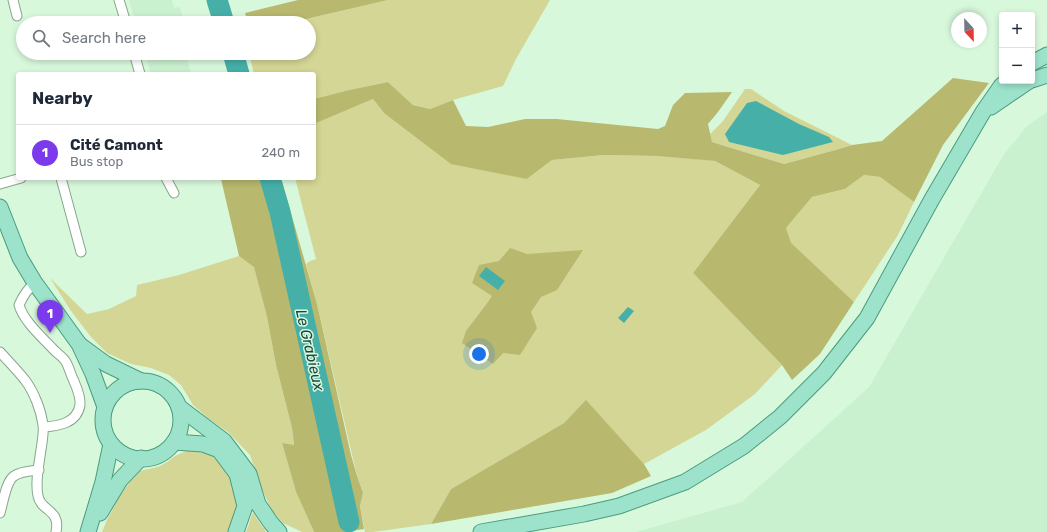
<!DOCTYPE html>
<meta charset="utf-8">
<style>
:root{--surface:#fff;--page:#f6f6f7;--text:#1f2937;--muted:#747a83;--line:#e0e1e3;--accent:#7c3aed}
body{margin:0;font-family:Rubik,sans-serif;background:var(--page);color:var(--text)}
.controls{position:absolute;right:12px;top:12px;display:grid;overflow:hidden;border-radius:4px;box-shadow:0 2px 6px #0003}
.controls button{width:36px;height:36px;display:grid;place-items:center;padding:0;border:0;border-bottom:1px solid var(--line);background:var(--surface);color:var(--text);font:20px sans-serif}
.compass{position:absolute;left:951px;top:12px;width:36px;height:36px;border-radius:50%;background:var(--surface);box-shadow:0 2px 6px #0003;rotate:158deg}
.you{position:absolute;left:479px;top:354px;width:14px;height:14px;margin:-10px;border:3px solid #fff;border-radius:50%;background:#1a73e8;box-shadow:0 0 0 6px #1a73e833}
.badge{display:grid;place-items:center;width:26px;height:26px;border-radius:50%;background:var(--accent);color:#fff;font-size:13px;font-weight:700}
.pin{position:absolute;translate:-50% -33px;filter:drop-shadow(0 1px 2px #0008)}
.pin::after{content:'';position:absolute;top:21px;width:14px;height:12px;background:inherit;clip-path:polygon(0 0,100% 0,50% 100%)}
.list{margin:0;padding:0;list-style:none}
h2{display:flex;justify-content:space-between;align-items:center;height:52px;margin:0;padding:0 16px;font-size:17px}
h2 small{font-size:13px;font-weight:400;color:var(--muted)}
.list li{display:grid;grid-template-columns:26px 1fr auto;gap:12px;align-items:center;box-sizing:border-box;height:56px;padding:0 16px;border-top:1px solid var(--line)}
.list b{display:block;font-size:15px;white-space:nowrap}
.list p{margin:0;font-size:13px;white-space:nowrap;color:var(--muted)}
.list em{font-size:13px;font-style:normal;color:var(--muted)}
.icon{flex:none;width:22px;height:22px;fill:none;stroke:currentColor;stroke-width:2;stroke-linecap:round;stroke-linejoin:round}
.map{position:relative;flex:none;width:1047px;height:532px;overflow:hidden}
.search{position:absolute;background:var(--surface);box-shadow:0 2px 6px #0003;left:16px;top:16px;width:300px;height:44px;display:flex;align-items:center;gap:10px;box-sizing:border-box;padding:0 14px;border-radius:22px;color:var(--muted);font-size:15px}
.panel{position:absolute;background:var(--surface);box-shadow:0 2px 6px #0003;left:16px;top:72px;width:300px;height:108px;border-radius:4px}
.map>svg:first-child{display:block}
</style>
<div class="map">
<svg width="1047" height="532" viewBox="0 0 1047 532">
<rect width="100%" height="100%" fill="#d8f8dc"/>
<g fill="#caf1cf">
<polygon points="129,0 172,0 174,8 180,7 184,23 136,23"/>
<polygon points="145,53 186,53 191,74 151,74"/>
<polygon points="1047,112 1047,532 636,532 742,502 869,387 1004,154 1027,126"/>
</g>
<g fill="#d4d695">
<polygon points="388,0 550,0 516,59 503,86 453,100 430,109 413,105 388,82 349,90 314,99 314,74 254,74 249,53 309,53 309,23 289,23"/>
<polygon points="745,89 751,89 784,111 852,145 839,149 784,164 712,142 710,134 723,121"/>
<polygon points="373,99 384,113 527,179 552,160 604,155 666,156 715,161 760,185 693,273 782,365 755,394 706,430 644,464 586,401 564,423 451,489 431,524 373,532 365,532 360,506 363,493 357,476 317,304 306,264 310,261 316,259 295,178 314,178 314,124"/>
<polygon points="864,175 880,177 914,202 898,235 854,302 790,243 786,228 812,197 845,189"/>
<polygon points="239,256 254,266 267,317 276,365 292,428 294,446 282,443 296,492 314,532 302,532 283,523 271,509 261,487 250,455 229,433 208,418 193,405 181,385 169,375 151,368 131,364 107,353 91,337 71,311 50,278 87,314 109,309 136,296 137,285 179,275"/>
<path d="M186 451C197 451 210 453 219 461 238 478 243 511 228 532H102L107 520 118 499 131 480 139 471 153 468 160 466 167 462 175 456Z"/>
<polygon points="253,513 264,529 266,532 246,532 249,524 252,514"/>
</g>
<g fill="#b8b96e">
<polygon points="298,0 388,0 289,23 248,23 245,13"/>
<polygon points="953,78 989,83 943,145 914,202 880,177 864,175 845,189 812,197 786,228 791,243 854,302 820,354 792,380 782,365 693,273 760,185 715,161 658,156 604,155 552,160 527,179 451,164 384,113 373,99 314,124 314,99 349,90 388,82 413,105 430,109 453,100 466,126 488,127 525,119 557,119 658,129 665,126 673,105 685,93 732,92 718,112 708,124 712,142 784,164 839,149 852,145 882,141"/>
<polygon points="226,178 281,178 317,304 351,455 357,476 363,493 360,506 364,529 344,532 314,532 296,492 282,443 294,445 292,428 276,365 267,317 254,267 239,256 221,179"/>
<polygon points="510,248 527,254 583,250 557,290 541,297 531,312 537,328 520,355 503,353 493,364 462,343 466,331 488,302 492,296 472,283 479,265 499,261"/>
<polygon points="586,400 644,464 651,476 612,493 431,524 451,489 564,423"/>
</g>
<g fill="#46b0a8">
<polygon points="756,101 799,124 829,137 833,142 783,155 729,142 725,134 747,103"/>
<polygon points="486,267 505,281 498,290 479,276"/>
<polygon points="628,307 634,311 624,323 618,318"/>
</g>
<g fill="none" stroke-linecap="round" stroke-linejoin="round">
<g stroke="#46b0a8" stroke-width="21">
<polyline points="217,0 224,23"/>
<polyline points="233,53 239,74"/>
<polyline points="270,178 280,212 349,522"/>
</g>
<defs>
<g id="minor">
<polyline points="13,0 17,16"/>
<polyline points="119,0 126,23"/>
<polyline points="134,53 140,74"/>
<polyline points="61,178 81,252"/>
<polyline points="166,178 174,193"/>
<polyline points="0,184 21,178"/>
<path d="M35 283C27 289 23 296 19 305 24 322 43 338 55 351 58 354 63 357 66 362 69 367 70 373 73 379 76 386 81 396 80 405 77 423 59 426 44 427"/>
<path d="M0 352C8 361 17 370 25 380 34 392 41 410 43 425 44 433 42 442 41 450 39 464 35 482 38 496 41 512 61 509 56 532"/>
<path d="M0 513C3 503 6 481 14 476 21 471 31 471 39 470"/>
</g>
<g id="primary">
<polyline points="1032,63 1047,55"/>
<polyline points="1032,80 1047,75"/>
<polyline points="991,107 1029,81"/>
<polyline points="0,207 20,258 35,283 79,344 93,374 105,407"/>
<polyline points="80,345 106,364 141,381"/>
<circle cx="142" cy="420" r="39"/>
<polyline points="179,407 224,441 249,474 258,504 271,523 279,532"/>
<polyline points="174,442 203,444 219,450 237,474 245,506 236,532"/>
<polyline points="100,513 120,480 141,458"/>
<polyline points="88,532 103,482 111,444"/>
<polyline points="481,532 584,514 619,506 685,482 744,446 780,417 824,373 867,318 932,199 983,112 1001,86 1007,81"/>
</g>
</defs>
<use href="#minor" stroke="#88a68c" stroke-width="11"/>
<use href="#primary" stroke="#4a9b7e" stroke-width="17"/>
<use href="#minor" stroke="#fff" stroke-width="9"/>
<use href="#primary" stroke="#9de3cc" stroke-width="15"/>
</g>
<g text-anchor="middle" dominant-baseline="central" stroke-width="3" stroke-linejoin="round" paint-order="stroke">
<g font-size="15" font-style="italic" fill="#174643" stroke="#d8f8dc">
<text transform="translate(310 350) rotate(77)">Le Grabieux</text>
</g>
</g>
</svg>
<div class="controls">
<button>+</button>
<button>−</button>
</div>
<svg class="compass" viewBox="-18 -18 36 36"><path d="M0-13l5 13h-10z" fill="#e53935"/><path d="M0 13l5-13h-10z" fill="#747a83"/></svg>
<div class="you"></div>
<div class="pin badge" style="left:50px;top:333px">1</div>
<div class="search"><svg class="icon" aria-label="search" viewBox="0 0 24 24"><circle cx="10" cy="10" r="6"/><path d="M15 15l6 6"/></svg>Search here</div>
<section class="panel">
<h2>Nearby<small></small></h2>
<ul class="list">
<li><span class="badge">1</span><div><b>Cité Camont</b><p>Bus stop</p></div><em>240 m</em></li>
</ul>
</section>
</div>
